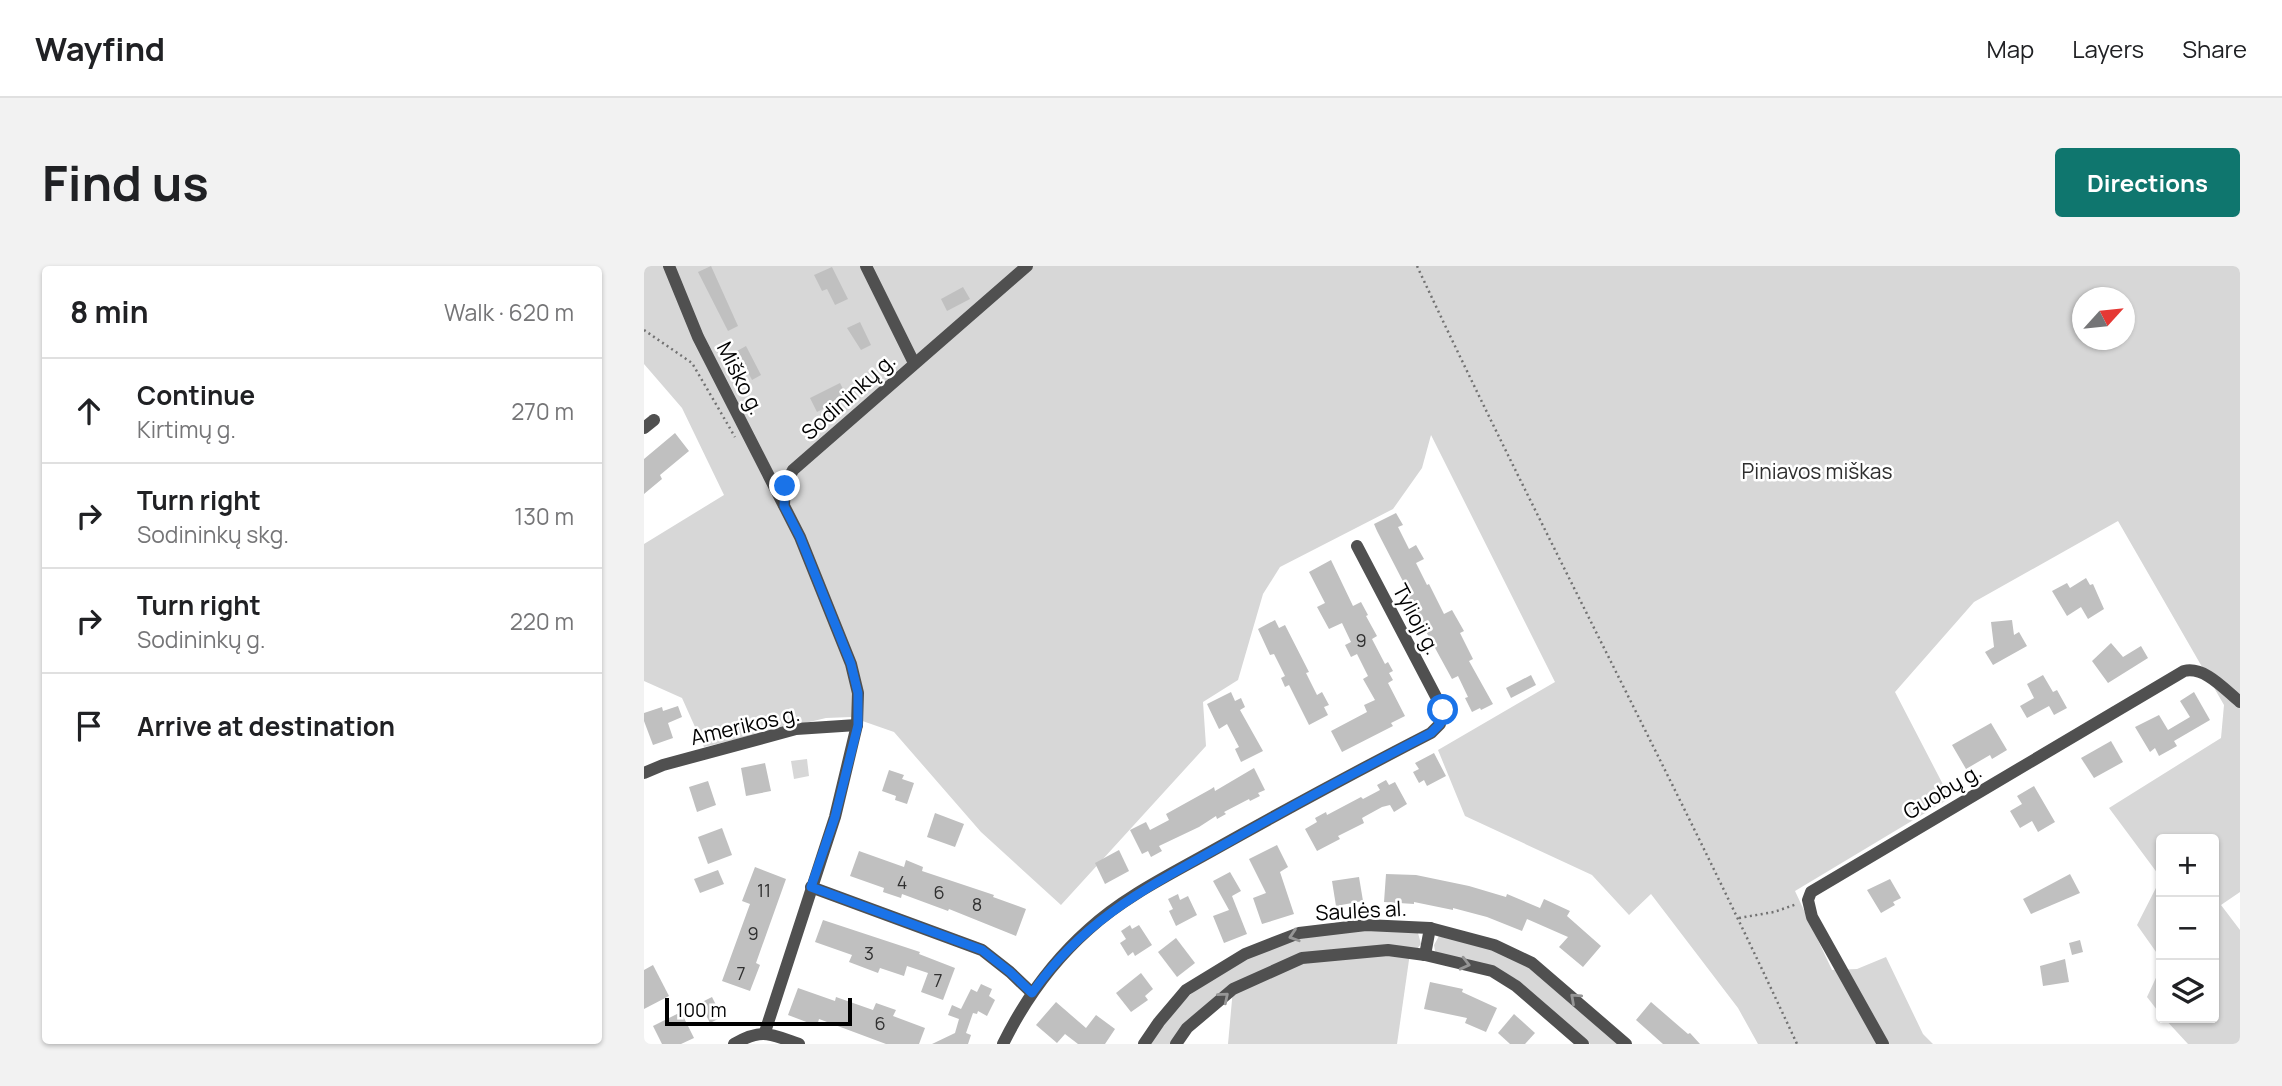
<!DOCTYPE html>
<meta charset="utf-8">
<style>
:root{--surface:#fff;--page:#f2f2f2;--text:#202124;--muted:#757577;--line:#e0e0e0;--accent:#0f766e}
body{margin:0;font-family:Manrope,sans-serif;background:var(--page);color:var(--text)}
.controls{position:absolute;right:21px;bottom:21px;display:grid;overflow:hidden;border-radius:7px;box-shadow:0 2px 5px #0004}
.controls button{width:63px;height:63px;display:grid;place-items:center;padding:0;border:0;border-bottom:2px solid var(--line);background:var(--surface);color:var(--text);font:35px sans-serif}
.compass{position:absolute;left:1428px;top:21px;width:63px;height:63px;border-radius:50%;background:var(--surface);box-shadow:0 2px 5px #0004;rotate:63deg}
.scale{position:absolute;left:21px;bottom:18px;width:187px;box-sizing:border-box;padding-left:7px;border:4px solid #000;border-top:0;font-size:19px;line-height:24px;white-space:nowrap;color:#000;-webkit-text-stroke:5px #fff;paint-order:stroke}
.stop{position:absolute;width:21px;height:21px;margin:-16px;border:5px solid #1a73e8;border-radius:50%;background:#fff}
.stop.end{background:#1a73e8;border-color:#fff;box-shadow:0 2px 7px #0008}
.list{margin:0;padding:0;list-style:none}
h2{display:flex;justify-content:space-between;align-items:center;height:91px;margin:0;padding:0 28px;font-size:30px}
h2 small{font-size:23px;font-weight:400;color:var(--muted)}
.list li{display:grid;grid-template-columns:46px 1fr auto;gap:21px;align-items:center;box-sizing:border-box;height:105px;padding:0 28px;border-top:2px solid var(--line)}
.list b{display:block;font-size:26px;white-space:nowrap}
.list p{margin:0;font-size:23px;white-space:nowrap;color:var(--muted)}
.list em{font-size:23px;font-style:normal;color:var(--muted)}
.icon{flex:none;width:38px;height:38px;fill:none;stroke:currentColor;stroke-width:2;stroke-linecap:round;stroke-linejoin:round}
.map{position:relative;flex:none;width:1596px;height:778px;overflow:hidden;border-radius:7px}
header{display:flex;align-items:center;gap:42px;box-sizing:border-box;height:98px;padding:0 35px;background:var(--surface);border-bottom:2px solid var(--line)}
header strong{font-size:33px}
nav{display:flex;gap:38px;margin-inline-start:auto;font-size:24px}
.intro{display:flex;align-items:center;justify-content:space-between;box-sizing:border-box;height:168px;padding:0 42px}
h1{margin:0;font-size:49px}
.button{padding:18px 32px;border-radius:7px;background:var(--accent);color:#fff;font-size:24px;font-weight:700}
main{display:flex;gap:42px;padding:0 42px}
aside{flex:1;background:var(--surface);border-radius:7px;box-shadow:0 2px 5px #0004}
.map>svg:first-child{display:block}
</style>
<header>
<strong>Wayfind</strong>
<nav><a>Map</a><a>Layers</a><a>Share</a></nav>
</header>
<div class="intro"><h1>Find us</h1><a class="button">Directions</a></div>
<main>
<aside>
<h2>8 min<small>Walk · 620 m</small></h2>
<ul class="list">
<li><svg class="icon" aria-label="ahead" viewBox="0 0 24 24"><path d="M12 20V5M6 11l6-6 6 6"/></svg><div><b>Continue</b><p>Kirtimų g.</p></div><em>270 m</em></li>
<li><svg class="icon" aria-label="right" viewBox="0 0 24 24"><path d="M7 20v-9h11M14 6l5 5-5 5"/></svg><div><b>Turn right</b><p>Sodininkų skg.</p></div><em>130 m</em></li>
<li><svg class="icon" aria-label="right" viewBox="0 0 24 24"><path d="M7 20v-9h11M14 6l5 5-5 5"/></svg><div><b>Turn right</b><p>Sodininkų g.</p></div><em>220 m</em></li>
<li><svg class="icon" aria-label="arrive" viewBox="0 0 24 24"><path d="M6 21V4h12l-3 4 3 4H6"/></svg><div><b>Arrive at destination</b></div></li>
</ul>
</aside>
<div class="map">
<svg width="1596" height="778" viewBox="0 0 1596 778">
<rect width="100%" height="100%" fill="#fff"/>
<g fill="#d7d7d7" fill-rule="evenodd">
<path d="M0 0H1596V626L1577 639 1596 664V778H1544L1520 752H1570V573H1517V693L1493 659 1517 612 1465 542 1577 472 1580 439 1474 255 1330 336 1251 426 1306 532 1151 625 1188 704 1213 703 1242 691 1279 768 1289 778H1114L1094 742 1007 628 985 649 948 609 821 550 794 484 911 416 787 169 778 202 749 243 636 301 619 328 594 414 559 436 562 480 417 639 337 566 250 466 207 451 182 452 60 481 38 432 0 415V278L80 229 38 142 0 98ZM1438 32H1480V74H1438Z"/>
<polygon points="163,493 165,510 150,513 147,495"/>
<polygon points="721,663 774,667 777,678 773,683 658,690 589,720 528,778 504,778 524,750 547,728 601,691 654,672"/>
<polygon points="795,670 851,684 885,700 974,778 946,778 872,713 794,688 791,685 790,679"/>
<polygon points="766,687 753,778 584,778 589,723 658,692"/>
<polygon points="1517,701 1517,749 1503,731"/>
</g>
<g fill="#c0c0c0">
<polygon points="67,0 94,60 84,65 54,6"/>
<polygon points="188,1 204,33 191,39 183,23 178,25 170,9"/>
<polygon points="319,21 326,33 303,45 297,33"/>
<polygon points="216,56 227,79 217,84 203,62"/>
<polygon points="102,80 117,109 108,114 93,85"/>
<polygon points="196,117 203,131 173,146 166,132"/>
<polygon points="31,167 45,185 16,209 18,213 0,228 0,193"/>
<polygon points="752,247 759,259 754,261 765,283 772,279 780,293 772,297 783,319 785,318 800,348 808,344 820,365 816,367 829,393 825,395 849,438 837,444 836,442 828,446 821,432 824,431 814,410 808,413 762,329 765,327 733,265 730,258"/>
<polygon points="687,294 709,340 717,336 724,349 722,350 733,370 728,373 741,398 744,396 749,405 745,407 749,414 744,417 761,450 747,457 749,460 698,486 687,465 723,446 720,439 731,434 719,413 724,410 713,388 707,391 701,379 707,376 698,357 685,363 673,341 681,337 665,306"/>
<polygon points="1442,312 1446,319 1449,318 1460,343 1444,353 1437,341 1423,350 1408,325 1423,317 1426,322"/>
<polygon points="631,354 635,362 641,359 665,406 662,407 673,429 678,426 685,439 680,441 684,449 665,459 645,419 641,421 637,412 641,410 630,388 626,389 614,363"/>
<polygon points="1368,354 1370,369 1375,366 1383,380 1349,399 1341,386 1350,381 1347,356"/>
<polygon points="1467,377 1479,391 1497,380 1504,392 1464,417 1448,395"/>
<polygon points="887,409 892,419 867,432 862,422"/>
<polygon points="1399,409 1409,426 1413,424 1423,442 1410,449 1405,440 1383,452 1376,440 1390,432 1383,418"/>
<polygon points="587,426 591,435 597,432 601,441 596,444 619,485 597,496 591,483 595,481 583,458 575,463 563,438"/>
<polygon points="1550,426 1566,454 1530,475 1533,480 1515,490 1511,482 1506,486 1491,461 1515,449 1524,464 1546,451 1536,435"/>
<polygon points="34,440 38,451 24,457 29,472 9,479 0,455 0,447 18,441 19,445"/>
<polygon points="1347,457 1363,484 1348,493 1346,489 1322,503 1308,479"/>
<polygon points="1467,475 1479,496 1450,512 1437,492"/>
<polygon points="790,487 802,510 783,520 780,514 775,517 769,506 775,503 771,497"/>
<polygon points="121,497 127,525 102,530 97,502"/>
<polygon points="610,502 621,524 614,527 616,530 606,535 605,533 580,546 582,548 573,553 572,550 555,561 515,580 518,585 507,591 504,585 498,588 486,564 502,556 506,564 525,554 522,548 567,523 570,521 571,525"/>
<polygon points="245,504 260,509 258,513 270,517 263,538 251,534 252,530 238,525"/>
<polygon points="742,514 745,519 751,516 763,538 750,546 746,539 738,541 718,552 720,557 694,570 696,573 673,585 661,563 673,556 671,552 682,546 683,549 717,531 719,533 736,524 733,519"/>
<polygon points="64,515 72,539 53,546 45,521"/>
<polygon points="1390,520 1411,556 1394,566 1388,555 1376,562 1366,545 1378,538 1373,530"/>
<polygon points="291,547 320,558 311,581 283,571"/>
<polygon points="78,562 88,589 64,598 54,571"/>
<polygon points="633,579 644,601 636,606 650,648 618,658 609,632 622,627 605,593"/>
<polygon points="475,584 485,605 461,618 451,597"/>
<polygon points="215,585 260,601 262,594 279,601 278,605 350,629 349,631 382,643 372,670 305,643 304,645 258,628 257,632 239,626 240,622 206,610"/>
<polygon points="111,601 142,613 112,697 116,699 106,725 78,715 106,638 98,635"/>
<polygon points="74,604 80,618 56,627 50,613"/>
<polygon points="586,606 597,625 588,630 603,668 580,677 569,650 585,644 569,615"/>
<polygon points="742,608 772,609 825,620 862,631 863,628 896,642 900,633 926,645 923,650 957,680 939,701 915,681 924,671 883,653 878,665 843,651 809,642 809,644 770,636 770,638 740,636"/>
<polygon points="1426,608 1436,627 1387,648 1379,633"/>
<polygon points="715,611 719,635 692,640 688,615"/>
<polygon points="1246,613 1257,632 1249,636 1251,639 1237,647 1223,624"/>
<polygon points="534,628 536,634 544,630 553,649 532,660 525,645 529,643 524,633"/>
<polygon points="179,654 276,686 275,688 311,702 299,734 277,726 284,707 263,700 260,710 236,702 234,707 205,696 208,689 171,676"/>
<polygon points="486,659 488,663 495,659 508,679 491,690 489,686 484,690 476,677 482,673 477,665"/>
<polygon points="532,672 551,697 533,711 514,686"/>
<polygon points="1436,674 1439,686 1428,689 1425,677"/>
<polygon points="1421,693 1425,716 1399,720 1396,700"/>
<polygon points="9,699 25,730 0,743 0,704"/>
<polygon points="497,707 509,723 501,730 504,734 487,746 472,727"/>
<polygon points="786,716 819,723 818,726 853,742 842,766 821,757 823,752 780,743"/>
<polygon points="337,718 348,723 345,730 351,734 343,750 334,745 333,748 329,747 322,767 327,769 324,778 288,778 311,767 315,753 304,749 308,739 317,743 327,723 333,726"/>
<polygon points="154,722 191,735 192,731 229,744 232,737 252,744 249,750 281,762 275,778 242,778 175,753 173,760 144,749"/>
<polygon points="68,731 78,751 66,757 56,737"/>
<polygon points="412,736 442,762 452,749 471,763 461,778 434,778 421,768 413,777 392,759"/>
<polygon points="1007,736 1044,768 1046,767 1056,778 1019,778 992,754"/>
<polygon points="37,746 50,772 37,778 18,778 9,760"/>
<polygon points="870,748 891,767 881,778 866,778 854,767"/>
</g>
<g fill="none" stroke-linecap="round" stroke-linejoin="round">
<g stroke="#727272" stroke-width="2.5" stroke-dasharray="2 3.5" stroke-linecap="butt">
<path d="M773 0C895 261 1032 516 1153 778"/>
<polyline points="0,64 48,97 91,171"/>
<polyline points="1095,652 1130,646 1153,638"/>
</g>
<g stroke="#505050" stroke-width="12">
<polyline points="25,0 54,71 156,271 207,398 214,427 213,459 191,551 121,766"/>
<polyline points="222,0 270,97"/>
<polyline points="0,162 10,154"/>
<polyline points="140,239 141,220 149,204 383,0"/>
<polyline points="0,507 19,499 152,463 213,459"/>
<polyline points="167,621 338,684 366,706 388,727"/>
<polyline points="781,689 786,662"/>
<path d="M90 778C118 762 126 768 155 778"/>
<path d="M359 778C380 735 409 695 445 663 480 631 525 609 566 586 639 545 713 505 787 467L796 458 799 444 713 280"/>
<polyline points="500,778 515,756 542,724 601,688 655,667 722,659 786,662 850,679 888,697 982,778"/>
<polyline points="532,778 543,762 589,723 658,692 744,684 781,689 848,705 872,720 939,778"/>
<path d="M1239 778 1168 651 1164 634 1167 626 1540 405C1561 400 1581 424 1596 436"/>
</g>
</g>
<defs><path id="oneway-chevron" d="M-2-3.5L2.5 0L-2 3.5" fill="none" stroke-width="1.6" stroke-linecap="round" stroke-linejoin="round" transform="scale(1.75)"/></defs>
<g stroke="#969696">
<use href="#oneway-chevron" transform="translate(650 670) rotate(162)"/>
<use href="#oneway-chevron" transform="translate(821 698) rotate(14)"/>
<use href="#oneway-chevron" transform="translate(580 731) rotate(-40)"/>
<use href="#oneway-chevron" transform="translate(931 732) rotate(-138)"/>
</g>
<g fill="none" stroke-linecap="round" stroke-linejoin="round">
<path stroke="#1a73e8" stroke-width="9" d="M141 220 140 240 156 271 207 398 214 427V459L191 551 167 621 338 684 366 706 388 727C442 650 510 618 590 573 655 536 721 501 787 467L796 458 799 444"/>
</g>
<g text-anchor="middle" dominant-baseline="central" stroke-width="5" stroke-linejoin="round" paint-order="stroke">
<g font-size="18" fill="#303030">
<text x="717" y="374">9</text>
<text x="258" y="616">4</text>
<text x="120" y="624">11</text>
<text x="295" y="626">6</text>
<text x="333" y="638">8</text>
<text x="109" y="667">9</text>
<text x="225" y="687">3</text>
<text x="97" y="707">7</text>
<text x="294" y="714">7</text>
<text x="236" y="757">6</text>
</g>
<g font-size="21" fill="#000" stroke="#fff">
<text transform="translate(97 112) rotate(63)">Miško g.</text>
<text transform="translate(204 130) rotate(-42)">Sodininkų g.</text>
<text transform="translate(773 353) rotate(62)">Tylioji g.</text>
<text transform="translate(101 459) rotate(-13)">Amerikos g.</text>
<text transform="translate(1298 525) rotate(-31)">Guobų g.</text>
<text transform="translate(717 644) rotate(-3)">Saulės al.</text>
</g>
<g font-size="21" fill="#2e2e2e" stroke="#fff">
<text x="1173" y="205">Piniavos miškas</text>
</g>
</g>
</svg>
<div class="controls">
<button>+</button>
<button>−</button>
<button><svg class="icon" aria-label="layers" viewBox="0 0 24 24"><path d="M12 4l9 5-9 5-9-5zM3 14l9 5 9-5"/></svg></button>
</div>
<svg class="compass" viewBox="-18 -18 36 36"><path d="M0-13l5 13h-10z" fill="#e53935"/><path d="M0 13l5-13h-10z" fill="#757577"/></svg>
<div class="scale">100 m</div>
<div class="stop" style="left:799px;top:444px"></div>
<div class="stop end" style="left:141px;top:220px"></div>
</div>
</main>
